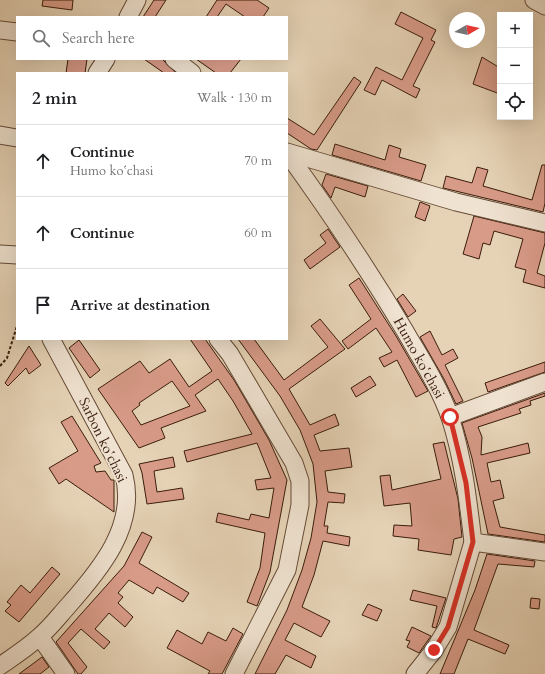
<!DOCTYPE html>
<meta charset="utf-8">
<style>
:root{--surface:#fff;--page:#f6f6f6;--text:#202124;--muted:#757577;--line:#e0e0e0}
body{margin:0;font-family:Cardo,serif;background:var(--page);color:var(--text)}
.controls{position:absolute;right:12px;top:12px;display:grid;overflow:hidden;border-radius:0px;box-shadow:0 4px 16px #0002}
.controls button{width:36px;height:36px;display:grid;place-items:center;padding:0;border:0;border-bottom:1px solid var(--line);background:var(--surface);color:var(--text);font:20px sans-serif}
.compass{position:absolute;left:449px;top:12px;width:36px;height:36px;border-radius:50%;background:var(--surface);box-shadow:0 4px 16px #0002;rotate:81deg}
.stop{position:absolute;width:12px;height:12px;margin:-9px;border:3px solid #d93025;border-radius:50%;background:#fff}
.stop.end{background:#d93025;border-color:#fff;box-shadow:0 1px 4px #0008}
.list{margin:0;padding:0;list-style:none}
h2{display:flex;justify-content:space-between;align-items:center;height:52px;margin:0;padding:0 16px;font-size:17px}
h2 small{font-size:13px;font-weight:400;color:var(--muted)}
.list li{display:grid;grid-template-columns:26px 1fr auto;gap:12px;align-items:center;box-sizing:border-box;height:72px;padding:0 16px;border-top:1px solid var(--line)}
.list b{display:block;font-size:15px;white-space:nowrap}
.list p{margin:0;font-size:13px;white-space:nowrap;color:var(--muted)}
.list em{font-size:13px;font-style:normal;color:var(--muted)}
.icon{flex:none;width:22px;height:22px;fill:none;stroke:currentColor;stroke-width:2;stroke-linecap:round;stroke-linejoin:round}
.map{position:relative;flex:none;width:545px;height:674px;overflow:hidden}
.search{position:absolute;background:var(--surface);box-shadow:0 4px 16px #0002;left:16px;top:16px;width:272px;height:44px;display:flex;align-items:center;gap:10px;box-sizing:border-box;padding:0 14px;border-radius:0px;color:var(--muted);font-size:15px}
.panel{position:absolute;background:var(--surface);box-shadow:0 4px 16px #0002;left:16px;top:72px;width:272px;height:268px;border-radius:0px}
.map>svg:first-child{display:block}
</style>
<div class="map">
<svg width="545" height="674" viewBox="0 0 545 674">
<rect width="100%" height="100%" fill="#e6d3b6"/>
<filter id="stains"><feTurbulence type="fractalNoise" baseFrequency=".005" numOctaves="4"/><feColorMatrix values="0 0 0 0 .2 0 0 0 0 .09 0 0 0 0 .02 0 0 0 .5 -.17"/></filter>
<radialGradient id="worn" r=".72"><stop offset=".6" stop-color="#630" stop-opacity="0"/><stop offset="1" stop-color="#630" stop-opacity=".3"/></radialGradient>
<g fill="#d89b88" stroke="#3a1c0b" fill-rule="evenodd">
<polygon points="43,0 73,0 72,10 42,6"/>
<polygon points="154,0 166,0 155,17 143,17"/>
<polygon points="217,0 257,0 269,8 263,17 245,17 226,4 217,17 206,17"/>
<polygon points="401,12 436,30 431,40 435,42 413,86 420,89 416,98 382,80 375,95 364,90 376,67 402,80 423,38 395,24"/>
<polygon points="482,57 500,68 500,94 473,84"/>
<polygon points="68,59 87,59 85,73 66,73"/>
<polygon points="144,59 162,59 176,73 164,73"/>
<polygon points="196,59 241,59 230,73 216,73"/>
<polygon points="354,77 361,82 317,150 311,149 287,133 287,118 314,135"/>
<polygon points="335,144 385,160 389,145 401,149 399,157 426,165 421,181 332,155"/>
<polygon points="542,165 545,165 545,203 543,212 443,188 446,176 472,183 477,167 488,170 483,186 532,200"/>
<polygon points="326,174 368,186 365,197 335,187 331,198 322,185"/>
<polygon points="420,202 430,206 425,221 415,217"/>
<polygon points="474,216 545,233 545,243 537,273 545,276 545,288 523,282 526,270 515,267 523,239 494,231 490,245 483,243 479,259 463,254"/>
<polygon points="328,229 340,247 310,269 304,260 326,243 320,235"/>
<polygon points="359,278 396,336 428,391 416,397 397,360 384,367 379,358 392,352 376,328 348,349 342,341 371,319 349,285"/>
<polygon points="403,294 416,311 408,317 397,299"/>
<polygon points="320,319 345,349 289,389 310,425 335,414 339,425 314,435 320,451 349,448 352,467 325,471 328,492 345,494 344,503 328,502 324,526 328,526 327,533 350,537 349,546 323,541 314,575 302,607 330,621 321,637 294,623 285,640 316,656 311,668 286,655 275,674 255,674 287,610 302,570 311,538 317,502 313,464 300,430 280,396 238,339 254,339 284,380 328,347 311,326"/>
<polygon points="430,331 442,355 453,349 458,358 445,365 463,401 456,404 444,379 420,337"/>
<path d="M190 339H205L234 380 269 440 287 480 270 572 257 606 247 602 260 568 265 533 216 522 218 513 249 520 251 514 269 518 274 488 257 490 255 480 271 478 257 443 187 462 184 451 252 434 233 401 218 379 195 395 206 411 161 428 165 438 139 448 98 389 140 361 149 373 170 359 189 387 212 371ZM172 381 190 406 141 425 132 411 140 405 139 403Z"/>
<polygon points="79,340 100,370 90,378 69,348"/>
<polygon points="29,346 41,365 29,374 26,368 8,386 5,383"/>
<polygon points="545,362 545,372 488,392 485,383"/>
<polygon points="370,376 376,385 356,397 351,388"/>
<polygon points="545,393 545,396 530,401 531,405 519,409 521,413 478,427 482,437 481,455 528,443 530,453 487,463 491,482 500,480 504,498 493,501 500,527 545,535 545,542 488,534 472,458 462,423"/>
<polygon points="72,416 101,463 94,466 96,472 105,471 111,480 114,480 114,512 66,479 59,484 49,468 78,451 61,422"/>
<polygon points="444,442 458,499 462,537 454,539 451,555 418,550 419,539 393,536 394,525 412,526 410,503 384,506 380,476 390,475 392,490 441,479 433,444"/>
<polygon points="173,457 175,467 154,471 157,492 182,488 184,499 147,504 142,473 139,464"/>
<polygon points="142,532 152,537 139,563 189,593 183,602 157,587 153,594 129,580 118,593 123,597 118,603 133,617 125,627 109,613 95,629 110,642 104,649 81,629 68,643 87,667 81,674 78,674 56,642 124,566"/>
<polygon points="487,554 535,561 534,567 498,564 474,630 509,645 505,654 468,639 454,674 440,674 475,590"/>
<polygon points="52,567 60,574 19,622 5,611 11,605 7,602 21,585 30,593"/>
<polygon points="413,590 446,598 436,628 432,627 437,606 410,600"/>
<polygon points="531,598 540,599 539,609 530,608"/>
<polygon points="368,604 382,610 377,621 362,615"/>
<polygon points="412,627 431,636 419,653 407,647 410,641 406,640"/>
<polygon points="233,628 243,634 222,674 208,674 210,671 167,648 177,630 202,644 208,632 226,641"/>
<polygon points="42,657 49,667 40,674 19,674"/>
</g>
<g fill="none" stroke-linecap="round" stroke-linejoin="round">
<defs>
<g id="minor">
<polyline points="534,0 545,6"/>
<polyline points="128,17 137,0"/>
<polyline points="0,30 17,32"/>
<polyline points="174,59 192,73"/>
<polyline points="97,73 106,59"/>
<polyline points="0,135 17,138"/>
<polyline points="287,152 456,202 545,223"/>
<path d="M287 153C329 211 368 269 405 331 421 359 439 386 450 417 463 457 468 500 473 542L545 552"/>
<polyline points="0,254 17,255"/>
<polyline points="218,339 230,354 294,463 300,481 300,505 287,570 234,674"/>
<polyline points="450,417 545,382"/>
<polyline points="40,637 66,674"/>
<path d="M0 666C13 657 27 648 39 637 50 628 59 616 68 606 100 570 137 526 124 475L51 339"/>
<polyline points="415,674 434,650 448,627 473,542"/>
</g>
</defs>
<use href="#minor" stroke="#654a36" stroke-width="19"/>
<polyline stroke="#3a1c0b" stroke-width="2" stroke-dasharray="3 2" stroke-linecap="butt" points="0,366 7,358 17,326"/>
<use href="#minor" stroke="#efe2d0" stroke-width="17"/>
</g>
<g fill="none" stroke-linecap="round" stroke-linejoin="round">
<polyline stroke="#d93025" stroke-width="5" points="434,650 448,627 473,542 466,483 450,417"/>
</g>
<g text-anchor="middle" dominant-baseline="central" stroke-width="4" stroke-linejoin="round" paint-order="stroke">
<g font-size="14" fill="#3a1c0b" stroke="#efe2d0">
<text transform="translate(419 358) rotate(61)">Humo koʻchasi</text>
<text transform="translate(103 440) rotate(64)">Sarbon koʻchasi</text>
</g>
</g>
<rect width="100%" height="100%" filter="url(#stains)"/>
<rect width="100%" height="100%" fill="url(#worn)"/>
</svg>
<div class="controls">
<button>+</button>
<button>−</button>
<button><svg class="icon" aria-label="locate" viewBox="0 0 24 24"><circle cx="12" cy="12" r="6"/><path d="M12 2v4M12 18v4M2 12h4M18 12h4"/></svg></button>
</div>
<svg class="compass" viewBox="-18 -18 36 36"><path d="M0-13l5 13h-10z" fill="#e53935"/><path d="M0 13l5-13h-10z" fill="#757577"/></svg>
<div class="stop" style="left:450px;top:417px"></div>
<div class="stop end" style="left:434px;top:650px"></div>
<div class="search"><svg class="icon" aria-label="search" viewBox="0 0 24 24"><circle cx="10" cy="10" r="6"/><path d="M15 15l6 6"/></svg>Search here</div>
<section class="panel">
<h2>2 min<small>Walk · 130 m</small></h2>
<ul class="list">
<li><svg class="icon" aria-label="ahead" viewBox="0 0 24 24"><path d="M12 20V5M6 11l6-6 6 6"/></svg><div><b>Continue</b><p>Humo koʻchasi</p></div><em>70 m</em></li>
<li><svg class="icon" aria-label="ahead" viewBox="0 0 24 24"><path d="M12 20V5M6 11l6-6 6 6"/></svg><div><b>Continue</b></div><em>60 m</em></li>
<li><svg class="icon" aria-label="arrive" viewBox="0 0 24 24"><path d="M6 21V4h12l-3 4 3 4H6"/></svg><div><b>Arrive at destination</b></div></li>
</ul>
</section>
</div>
